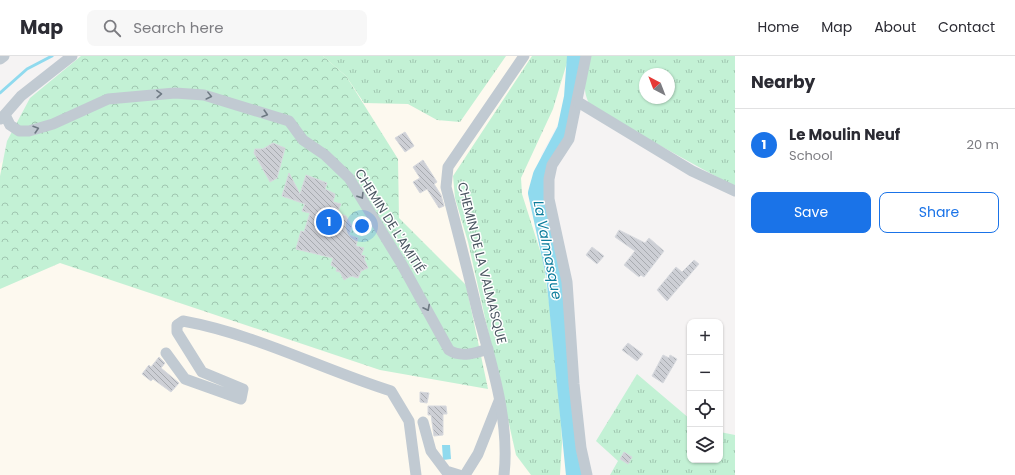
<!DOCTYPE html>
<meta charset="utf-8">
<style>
:root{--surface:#fff;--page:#f7f7f7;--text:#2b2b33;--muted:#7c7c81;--line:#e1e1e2;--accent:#1a73e8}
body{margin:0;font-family:Poppins,sans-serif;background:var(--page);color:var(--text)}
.controls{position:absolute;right:12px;bottom:12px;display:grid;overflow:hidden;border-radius:8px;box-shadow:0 1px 3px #0004}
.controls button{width:36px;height:36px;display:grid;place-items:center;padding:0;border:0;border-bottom:1px solid var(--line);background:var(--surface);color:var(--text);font:20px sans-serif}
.compass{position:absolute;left:639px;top:12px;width:36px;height:36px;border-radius:50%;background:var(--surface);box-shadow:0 1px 3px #0004;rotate:318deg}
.you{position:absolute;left:362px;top:170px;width:14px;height:14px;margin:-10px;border:3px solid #fff;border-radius:50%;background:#1a73e8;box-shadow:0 0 0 6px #1a73e833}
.badge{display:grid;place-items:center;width:26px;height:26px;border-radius:50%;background:var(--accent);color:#fff;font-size:13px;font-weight:700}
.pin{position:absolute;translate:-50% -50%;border:2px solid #fff;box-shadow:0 1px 4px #0006}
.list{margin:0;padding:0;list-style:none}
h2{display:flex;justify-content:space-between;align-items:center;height:52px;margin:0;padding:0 16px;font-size:17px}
h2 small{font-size:13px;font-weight:400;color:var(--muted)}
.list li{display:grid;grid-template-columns:26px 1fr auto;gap:12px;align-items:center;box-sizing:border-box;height:72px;padding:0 16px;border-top:1px solid var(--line)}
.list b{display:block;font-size:15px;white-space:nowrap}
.list p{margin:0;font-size:13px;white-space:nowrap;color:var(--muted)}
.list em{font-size:13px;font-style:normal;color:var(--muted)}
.actions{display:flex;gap:8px;padding:12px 16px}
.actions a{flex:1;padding:9px 0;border:1px solid var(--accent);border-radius:8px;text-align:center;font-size:14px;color:var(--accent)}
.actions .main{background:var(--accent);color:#fff}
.icon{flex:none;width:22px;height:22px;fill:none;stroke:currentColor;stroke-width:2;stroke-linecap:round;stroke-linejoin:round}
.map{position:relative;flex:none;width:735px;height:419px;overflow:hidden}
header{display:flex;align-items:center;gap:24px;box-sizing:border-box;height:56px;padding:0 20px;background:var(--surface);border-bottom:1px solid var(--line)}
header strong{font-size:19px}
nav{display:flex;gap:22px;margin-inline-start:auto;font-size:14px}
.search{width:280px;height:36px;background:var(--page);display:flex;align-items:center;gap:10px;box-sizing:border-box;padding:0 14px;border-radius:8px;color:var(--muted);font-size:15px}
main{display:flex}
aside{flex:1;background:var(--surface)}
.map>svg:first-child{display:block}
</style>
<header>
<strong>Map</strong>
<div class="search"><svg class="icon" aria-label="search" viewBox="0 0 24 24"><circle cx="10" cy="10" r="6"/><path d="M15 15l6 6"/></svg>Search here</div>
<nav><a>Home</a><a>Map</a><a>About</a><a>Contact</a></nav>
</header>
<main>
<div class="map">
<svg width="735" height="419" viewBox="0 0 735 419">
<defs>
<pattern id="grass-tufts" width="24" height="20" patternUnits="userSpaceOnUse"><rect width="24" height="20" fill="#c3f1d5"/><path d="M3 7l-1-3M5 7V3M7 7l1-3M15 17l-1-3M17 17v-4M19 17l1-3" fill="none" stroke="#a0c6b0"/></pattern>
<pattern id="forest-crowns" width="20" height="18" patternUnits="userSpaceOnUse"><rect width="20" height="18" fill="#c3f1d5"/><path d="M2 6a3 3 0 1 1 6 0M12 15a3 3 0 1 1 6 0" fill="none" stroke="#a0c6b0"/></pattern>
<pattern id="building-back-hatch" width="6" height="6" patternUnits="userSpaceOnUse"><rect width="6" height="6" fill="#cdcfd5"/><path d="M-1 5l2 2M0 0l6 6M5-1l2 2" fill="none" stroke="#a8abb0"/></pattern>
</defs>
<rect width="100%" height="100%" fill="#f5f3f3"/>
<polygon fill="#fdf9ef" points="88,0 573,0 559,66 541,99 542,119 537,137 555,219 575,419 0,419 0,108"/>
<g fill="url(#grass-tufts)" fill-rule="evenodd">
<polygon points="323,0 506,0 460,66 437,64 408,48 364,47 346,20"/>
<polygon points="532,0 569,0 553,53 521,122 522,138 543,204 551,261 559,326 562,387 560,419 531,419 516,399 468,186 455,142 453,120"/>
<path d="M589 0H735V131L592 52C580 35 586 19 589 0ZM645 18H669V42H645Z"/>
<polygon points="637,318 690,363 690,404 720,404 720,376 735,379 735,419 610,419 618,405 596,385"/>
</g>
<polygon fill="url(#forest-crowns)" points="81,0 323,0 346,20 398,103 399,162 466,229 488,333 380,314 60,207 0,233 0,120 7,85 30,42"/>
<polygon fill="#90daee" points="442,389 450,389 451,403 443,404"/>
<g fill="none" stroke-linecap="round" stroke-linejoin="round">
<polyline stroke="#90daee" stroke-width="3" points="0,37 27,13 52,0"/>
<polyline stroke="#90daee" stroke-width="18" points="575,419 555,219 537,137 542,119 566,74 573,41 576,0"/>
</g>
<g fill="url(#building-back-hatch)" stroke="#d7d9de">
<polygon points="405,76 414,90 405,96 395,82"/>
<polygon points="273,87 285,92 277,122 270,126 254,97 255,93 263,93"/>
<polygon points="423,104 437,126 434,128 441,139 444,150 439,152 427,133 420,137 413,126 420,122 413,111"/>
<polygon points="289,117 300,138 306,119 327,127 325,133 335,138 333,146 341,148 337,157 346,160 352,170 349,179 358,182 356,190 364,192 361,199 365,200 364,203 368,212 361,215 358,222 351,220 344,224 340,216 336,215 337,212 331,209 333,202 296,193 301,175 304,176 310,157 302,155 305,148 282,140"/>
<polygon points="619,174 645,187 649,182 664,195 644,221 641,219 639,221 624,209 635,195 615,181"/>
<polygon points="592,191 604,200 597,208 586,199"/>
<polygon points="694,204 699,208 667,245 657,234 676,211 682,216"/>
<polygon points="628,287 643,298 637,305 622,294"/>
<polygon points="663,299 669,302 670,299 677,303 663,327 652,320"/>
<polygon points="159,301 165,307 161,312 179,327 171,336 153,323 151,325 142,318 149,309 151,311"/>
<polygon points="420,336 429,337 427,347 420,346"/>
<polygon points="428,350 446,350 447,358 443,358 443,379 434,380 431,359 428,359"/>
<polygon points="624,396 632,401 628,408 620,403"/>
</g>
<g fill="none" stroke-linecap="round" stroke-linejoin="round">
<g stroke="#c1cad2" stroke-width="11">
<polyline points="586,0 569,83 552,109 549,123 549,143 567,226 574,328 581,392 587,419"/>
<polyline points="0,3 4,0"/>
<polyline points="578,46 692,115 735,135"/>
<path d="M5 59 10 69 19 75H29L53 68 108 43 175 37 204 39 289 65 303 84 325 99 349 122 401 207 449 294C461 302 476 297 488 293"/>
<polyline points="1,63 21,40 72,0"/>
<path d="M166 297 185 323 241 343 243 333 202 316 177 276V269L183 265C255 278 321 313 391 335L409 365 416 419"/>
<polyline points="423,366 431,395 446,415 459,419"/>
<polyline points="465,419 478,398 499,345"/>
<path d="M504 419C510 365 492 310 478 258 468 215 457 173 446 131L448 111 524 0"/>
</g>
</g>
<defs><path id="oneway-chevron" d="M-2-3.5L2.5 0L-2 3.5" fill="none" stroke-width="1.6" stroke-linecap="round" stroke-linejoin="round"/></defs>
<g stroke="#6e7983">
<use href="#oneway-chevron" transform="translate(159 38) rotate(-2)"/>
<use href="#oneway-chevron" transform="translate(209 40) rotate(14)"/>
<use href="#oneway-chevron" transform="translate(265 58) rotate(17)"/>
<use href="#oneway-chevron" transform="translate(36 73) rotate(-17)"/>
<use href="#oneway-chevron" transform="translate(361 140) rotate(58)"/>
<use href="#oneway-chevron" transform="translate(427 252) rotate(63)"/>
</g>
<g text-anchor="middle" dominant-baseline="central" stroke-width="3" stroke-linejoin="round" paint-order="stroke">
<g font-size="13" fill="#4a5661" stroke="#fff">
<text transform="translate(390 165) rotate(58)">CHEMIN DE L'AMITIÉ</text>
<text transform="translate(482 207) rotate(76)">CHEMIN DE LA VALMASQUE</text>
</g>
<g font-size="14" font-style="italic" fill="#0c7c9b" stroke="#fff">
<text transform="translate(548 194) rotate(79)">La Valmasque</text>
</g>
</g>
</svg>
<div class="controls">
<button>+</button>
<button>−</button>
<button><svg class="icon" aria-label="locate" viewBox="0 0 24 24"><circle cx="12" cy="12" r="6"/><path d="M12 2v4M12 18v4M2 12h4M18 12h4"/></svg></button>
<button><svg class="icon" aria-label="layers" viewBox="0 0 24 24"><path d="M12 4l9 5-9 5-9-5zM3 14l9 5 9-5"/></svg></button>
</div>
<svg class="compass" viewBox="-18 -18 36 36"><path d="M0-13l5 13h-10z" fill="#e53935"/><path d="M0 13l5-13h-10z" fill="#7c7c81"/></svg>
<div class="you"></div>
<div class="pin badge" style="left:329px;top:166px">1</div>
</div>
<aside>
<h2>Nearby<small></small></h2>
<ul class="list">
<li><span class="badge">1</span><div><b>Le Moulin Neuf</b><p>School</p></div><em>20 m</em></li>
</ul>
<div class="actions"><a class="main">Save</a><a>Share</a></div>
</aside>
</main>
